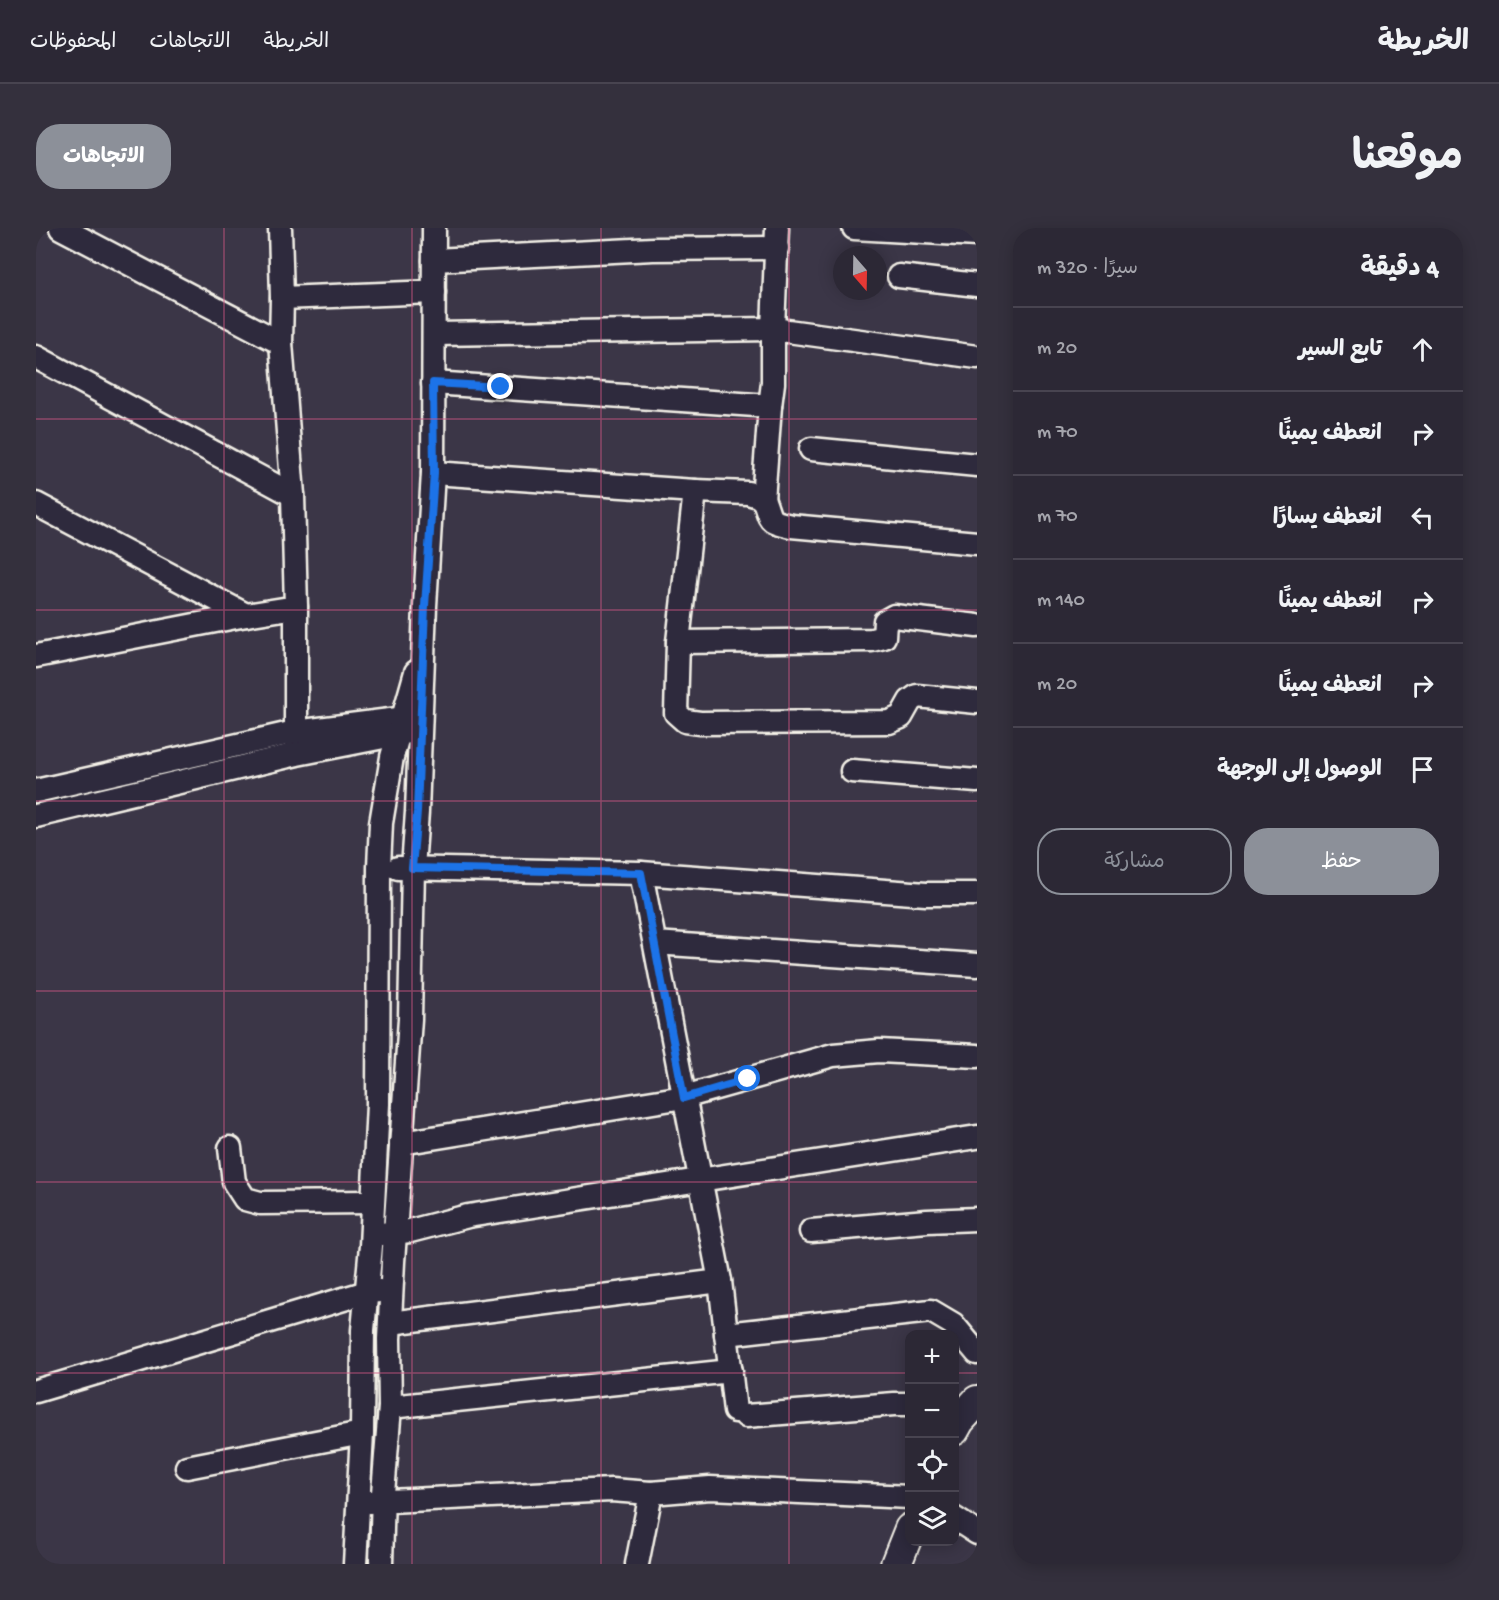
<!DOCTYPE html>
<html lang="ar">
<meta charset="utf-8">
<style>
:root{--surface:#2c2835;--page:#34303d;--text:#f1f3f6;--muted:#a6a6ad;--line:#484450;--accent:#8c9099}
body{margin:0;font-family:"Gochi Hand","Playpen Sans Arabic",sans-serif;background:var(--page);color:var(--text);direction:rtl}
.controls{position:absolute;right:18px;bottom:18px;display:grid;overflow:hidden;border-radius:12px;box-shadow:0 3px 15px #0003}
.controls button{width:54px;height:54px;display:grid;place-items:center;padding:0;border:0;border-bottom:2px solid var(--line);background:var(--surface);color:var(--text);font:30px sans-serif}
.compass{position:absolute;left:797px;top:18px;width:54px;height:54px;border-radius:50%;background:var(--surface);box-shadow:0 3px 15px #0003;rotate:160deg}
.stop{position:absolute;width:18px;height:18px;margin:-14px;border:4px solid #1a73e8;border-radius:50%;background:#fff}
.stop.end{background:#1a73e8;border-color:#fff;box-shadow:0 2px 6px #0008}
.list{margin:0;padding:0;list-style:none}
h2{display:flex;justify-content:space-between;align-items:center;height:78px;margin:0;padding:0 24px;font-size:26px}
h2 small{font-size:20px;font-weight:400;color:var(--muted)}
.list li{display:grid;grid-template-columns:39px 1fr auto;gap:18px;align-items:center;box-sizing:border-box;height:84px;padding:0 24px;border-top:2px solid var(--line)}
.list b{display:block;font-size:22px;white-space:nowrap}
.list em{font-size:20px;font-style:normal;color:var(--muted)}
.actions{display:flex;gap:12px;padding:18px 24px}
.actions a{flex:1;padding:14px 0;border:2px solid var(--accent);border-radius:24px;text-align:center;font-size:21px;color:var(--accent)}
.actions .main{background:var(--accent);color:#fff}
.icon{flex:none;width:33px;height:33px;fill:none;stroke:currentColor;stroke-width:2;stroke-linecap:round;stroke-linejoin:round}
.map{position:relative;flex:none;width:941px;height:1336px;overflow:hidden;direction:ltr;border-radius:24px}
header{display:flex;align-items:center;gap:36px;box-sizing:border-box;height:84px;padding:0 30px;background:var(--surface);border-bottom:2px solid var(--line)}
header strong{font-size:28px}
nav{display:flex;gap:33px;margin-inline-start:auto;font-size:21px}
.intro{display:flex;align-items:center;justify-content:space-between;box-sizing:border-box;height:144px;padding:0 36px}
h1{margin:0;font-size:42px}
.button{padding:15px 27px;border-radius:24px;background:var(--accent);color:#fff;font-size:21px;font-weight:700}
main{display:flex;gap:36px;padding:0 36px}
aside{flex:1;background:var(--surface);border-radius:24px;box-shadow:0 3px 15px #0003}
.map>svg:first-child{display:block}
</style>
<header>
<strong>الخريطة</strong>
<nav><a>الخريطة</a><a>الاتجاهات</a><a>المحفوظات</a></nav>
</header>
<div class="intro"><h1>موقعنا</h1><a class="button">الاتجاهات</a></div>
<main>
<aside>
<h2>4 دقيقة<small>سيرًا · 320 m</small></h2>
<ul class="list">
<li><svg class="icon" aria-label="ahead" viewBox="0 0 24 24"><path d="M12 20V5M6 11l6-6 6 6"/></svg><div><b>تابع السير</b></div><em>20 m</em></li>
<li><svg class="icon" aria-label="right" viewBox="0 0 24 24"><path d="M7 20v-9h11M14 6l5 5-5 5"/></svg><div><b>انعطف يمينًا</b></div><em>70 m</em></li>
<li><svg class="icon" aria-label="left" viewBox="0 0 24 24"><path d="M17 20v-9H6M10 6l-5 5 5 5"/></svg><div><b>انعطف يسارًا</b></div><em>70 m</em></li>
<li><svg class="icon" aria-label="right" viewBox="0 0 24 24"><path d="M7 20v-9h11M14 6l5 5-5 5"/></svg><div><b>انعطف يمينًا</b></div><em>140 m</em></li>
<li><svg class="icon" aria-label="right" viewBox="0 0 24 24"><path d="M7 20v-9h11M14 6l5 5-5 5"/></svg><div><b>انعطف يمينًا</b></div><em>20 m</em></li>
<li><svg class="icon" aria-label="arrive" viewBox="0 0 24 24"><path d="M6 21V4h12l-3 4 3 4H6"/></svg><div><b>الوصول إلى الوجهة</b></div></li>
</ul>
<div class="actions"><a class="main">حفظ</a><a>مشاركة</a></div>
</aside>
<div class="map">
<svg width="941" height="1336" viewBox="0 0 941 1336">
<rect width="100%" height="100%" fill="#3b3647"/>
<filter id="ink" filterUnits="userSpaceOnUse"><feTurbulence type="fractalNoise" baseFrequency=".0167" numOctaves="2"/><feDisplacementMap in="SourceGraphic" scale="12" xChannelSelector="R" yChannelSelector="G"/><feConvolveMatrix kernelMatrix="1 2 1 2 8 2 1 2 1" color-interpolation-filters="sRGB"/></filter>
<g filter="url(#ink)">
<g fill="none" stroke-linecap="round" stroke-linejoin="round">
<defs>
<g id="minor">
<polyline points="25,0 245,115"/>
<polyline points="244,0 246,70 398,64"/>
<polyline points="818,0 941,7"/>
<polyline points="398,32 617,21 741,20"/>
<polyline points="863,48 941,57"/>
<polyline points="399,106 737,101 741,0"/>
<polyline points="0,129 257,267"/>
<polyline points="397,155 734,178 737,155 737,101 941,129"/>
<polyline points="775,221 941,237"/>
<polyline points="397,245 659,263 642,414 640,485 649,493 664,495 853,494 865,489 874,473 881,468 941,474"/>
<path d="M659 263 712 265 722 268 728 273C736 294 730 292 755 298L941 315"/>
<polyline points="727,272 734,178"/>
<polyline points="0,276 210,387"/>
<polyline points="260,379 260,518"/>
<polyline points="642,414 836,412 848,409 849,393 858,388 941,398"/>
<polyline points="0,428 210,387 260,379 257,267 245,115 246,70"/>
<polyline points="816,543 941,553"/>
<polyline points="0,563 259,504 370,490"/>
<polyline points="0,588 261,526 373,504"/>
<polyline points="362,640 605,645 890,666 941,666"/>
<polyline points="605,645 684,1053 699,1183"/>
<polyline points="619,715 941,737"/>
<polyline points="365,915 648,869 797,827 843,823 941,828"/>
<polyline points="194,920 198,954 209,971 224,975 336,974"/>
<polyline points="775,1003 891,993 941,991"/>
<polyline points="345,1006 374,1003 432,988 941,909"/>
<polyline points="354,1095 684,1053"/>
<polyline points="690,1106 895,1083 917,1096 941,1125"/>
<polyline points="0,1163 331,1064 344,1063"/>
<polyline points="354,1179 695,1143"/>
<polyline points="710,1188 858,1176 874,1176"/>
<polyline points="151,1239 326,1205"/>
<polyline points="333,1274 575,1262 615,1265 674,1260 874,1269"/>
<polyline points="918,1290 941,1305"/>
<polyline points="319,1336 326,1205 327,1102 335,1018 342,876 343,639 345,595 356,529 380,444"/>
<polyline points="345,1336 347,1265 354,1179 353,1111 357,1034 374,791 377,640 381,584 389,378 397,245 398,0"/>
<polyline points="601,1336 615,1265"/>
</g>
<g id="major">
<polyline points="918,1202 923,1193 941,1173"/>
<polyline points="860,1336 874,1301"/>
</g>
</defs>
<use href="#minor" stroke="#f4f1e8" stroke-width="27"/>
<use href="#major" stroke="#f4f1e8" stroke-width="34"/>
<use href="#minor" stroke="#2f2a3d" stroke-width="22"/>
<use href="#major" stroke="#2f2a3d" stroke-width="30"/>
</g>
</g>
<g fill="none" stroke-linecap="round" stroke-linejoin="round" filter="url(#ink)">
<polyline stroke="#1a73e8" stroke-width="8" points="465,159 397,155 398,245 389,378 381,584 376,640 605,645 648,870 712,851"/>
</g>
<path fill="none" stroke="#d15985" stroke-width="1.5" stroke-opacity="0.55" d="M188 0V1336M376 0V1336M565 0V1336M753 0V1336M0 191H941M0 382H941M0 573H941M0 763H941M0 954H941M0 1145H874M918 1145H941"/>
</svg>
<div class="controls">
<button>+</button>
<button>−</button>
<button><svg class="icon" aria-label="locate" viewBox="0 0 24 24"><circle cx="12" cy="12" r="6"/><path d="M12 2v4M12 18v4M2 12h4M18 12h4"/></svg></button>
<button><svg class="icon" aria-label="layers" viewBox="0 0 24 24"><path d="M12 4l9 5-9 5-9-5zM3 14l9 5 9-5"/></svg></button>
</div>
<svg class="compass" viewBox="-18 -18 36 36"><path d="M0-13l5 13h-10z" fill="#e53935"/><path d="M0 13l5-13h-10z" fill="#a6a6ad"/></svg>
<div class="stop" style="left:712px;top:851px"></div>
<div class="stop end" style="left:465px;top:159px"></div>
</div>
</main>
